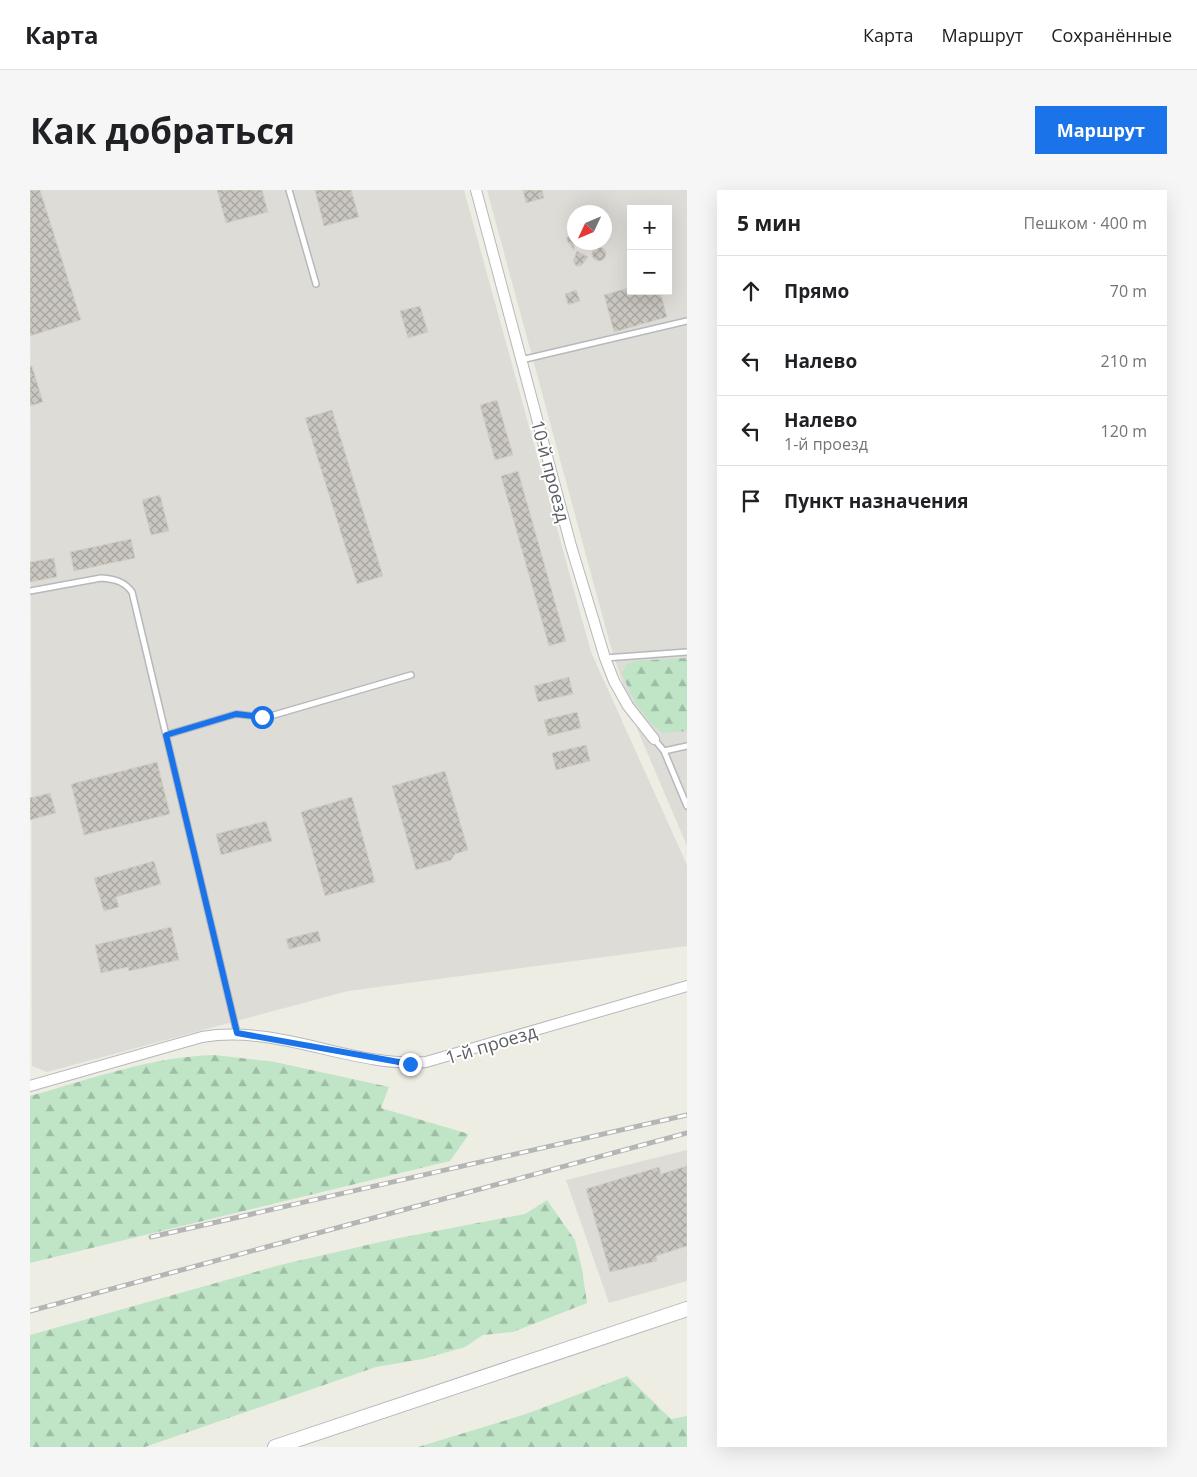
<!DOCTYPE html>
<html lang="ru">
<meta charset="utf-8">
<style>
:root{--surface:#fff;--page:#f6f6f6;--text:#202124;--muted:#757577;--line:#e0e0e0;--accent:#1a73e8}
body{margin:0;font-family:"Open Sans",sans-serif;background:var(--page);color:var(--text)}
.controls{position:absolute;right:15px;top:15px;display:grid;overflow:hidden;border-radius:0px;box-shadow:0 5px 20px #0002}
.controls button{width:45px;height:45px;display:grid;place-items:center;padding:0;border:0;border-bottom:1px solid var(--line);background:var(--surface);color:var(--text);font:25px sans-serif}
.compass{position:absolute;left:537px;top:15px;width:45px;height:45px;border-radius:50%;background:var(--surface);box-shadow:0 5px 20px #0002;rotate:226deg}
.stop{position:absolute;width:15px;height:15px;margin:-11px;border:4px solid #1a73e8;border-radius:50%;background:#fff}
.stop.end{background:#1a73e8;border-color:#fff;box-shadow:0 1px 5px #0008}
.list{margin:0;padding:0;list-style:none}
h2{display:flex;justify-content:space-between;align-items:center;height:65px;margin:0;padding:0 20px;font-size:21px}
h2 small{font-size:16px;font-weight:400;color:var(--muted)}
.list li{display:grid;grid-template-columns:32px 1fr auto;gap:15px;align-items:center;box-sizing:border-box;height:70px;padding:0 20px;border-top:1px solid var(--line)}
.list b{display:block;font-size:19px;white-space:nowrap}
.list p{margin:0;font-size:16px;white-space:nowrap;color:var(--muted)}
.list em{font-size:16px;font-style:normal;color:var(--muted)}
.icon{flex:none;width:28px;height:28px;fill:none;stroke:currentColor;stroke-width:2;stroke-linecap:round;stroke-linejoin:round}
.map{position:relative;flex:none;width:657px;height:1257px;overflow:hidden;border-radius:0px}
header{display:flex;align-items:center;gap:30px;box-sizing:border-box;height:70px;padding:0 25px;background:var(--surface);border-bottom:1px solid var(--line)}
header strong{font-size:24px}
nav{display:flex;gap:28px;margin-inline-start:auto;font-size:18px}
.intro{display:flex;align-items:center;justify-content:space-between;box-sizing:border-box;height:120px;padding:0 30px}
h1{margin:0;font-size:35px}
.button{padding:12px 22px;border-radius:0px;background:var(--accent);color:#fff;font-size:18px;font-weight:700}
main{display:flex;gap:30px;padding:0 30px}
aside{flex:1;background:var(--surface);border-radius:0px;box-shadow:0 5px 20px #0002}
.map>svg:first-child{display:block}
</style>
<header>
<strong>Карта</strong>
<nav><a>Карта</a><a>Маршрут</a><a>Сохранённые</a></nav>
</header>
<div class="intro"><h1>Как добраться</h1><a class="button">Маршрут</a></div>
<main>
<div class="map">
<svg width="657" height="1257" viewBox="0 0 657 1257">
<defs>
<pattern id="forest-firs" width="22" height="20" patternUnits="userSpaceOnUse" patternTransform="scale(1.25)"><rect width="22" height="20" fill="#c0e5c6"/><path d="M5 1l3.5 6h-7zM16 11l3.5 6h-7z" fill="#9fbda4"/></pattern>
<pattern id="building-cross-hatch" width="8" height="8" patternUnits="userSpaceOnUse" patternTransform="scale(1.25)"><rect width="8" height="8" fill="#cac7c1"/><path d="M0 0l8 8M0 8l8-8" fill="none" stroke="#a7a5a0"/></pattern>
</defs>
<rect width="100%" height="100%" fill="#eeede4"/>
<g fill="#dddcd6" fill-rule="evenodd">
<polygon points="0,0 434,0 561,462 657,675 657,756 318,801 17,882 2,876"/>
<path d="M457 0H657V656L608 541 580 454ZM601 19H638V101H601ZM544 22H574V52H544Z"/>
<polygon points="657,960 657,1091 579,1113 536,990"/>
</g>
<g fill="url(#forest-firs)">
<path d="M657 468V541L632 543C613 528 601 507 592 483L596 475 605 471Z"/>
<path d="M184 865 245 872 359 897 351 918 439 944 420 971 0 1073V906C61 889 120 867 184 865Z"/>
<polygon points="517,1010 545,1050 552,1079 557,1113 483,1142 453,1145 435,1157 393,1169 346,1177 115,1257 0,1257 0,1145 250,1075 359,1050 495,1024"/>
<polygon points="597,1186 641,1229 657,1226 657,1257 388,1257 496,1224"/>
</g>
<g fill="url(#building-cross-hatch)" stroke="#d3d0c2">
<polygon points="0,0 10,0 51,130 0,146"/>
<polygon points="187,0 232,0 238,22 196,33"/>
<polygon points="285,0 321,0 329,27 294,36"/>
<polygon points="493,0 512,0 514,8 496,13"/>
<polygon points="544,39 544,60 536,49"/>
<circle cx="569" cy="64" r="7"/>
<polygon points="547,61 558,67 551,76 546,76 543,71"/>
<polygon points="601,97 601,101 630,101 637,127 584,142 574,105"/>
<polygon points="546,100 550,111 538,115 535,104"/>
<polygon points="390,116 398,142 378,148 370,121"/>
<polygon points="0,176 2,176 13,212 0,216"/>
<polygon points="467,210 483,265 465,270 450,215"/>
<polygon points="302,220 353,386 327,394 275,228"/>
<polygon points="488,281 536,451 519,456 471,286"/>
<polygon points="130,305 139,341 121,345 112,310"/>
<polygon points="101,349 105,368 44,381 40,362"/>
<polygon points="24,368 27,387 0,392 0,372"/>
<polygon points="539,487 543,504 508,512 504,496"/>
<polygon points="547,522 551,538 518,546 514,530"/>
<polygon points="556,555 560,571 526,580 522,563"/>
<polygon points="127,572 140,624 54,645 41,594"/>
<polygon points="415,581 438,660 425,664 421,670 386,680 362,596"/>
<polygon points="20,603 26,623 0,630 0,608"/>
<polygon points="322,607 345,692 295,706 271,622"/>
<polygon points="236,631 242,651 191,665 186,644"/>
<polygon points="124,671 131,694 86,707 89,717 74,721 64,688"/>
<polygon points="141,737 149,770 99,781 98,777 71,783 65,755"/>
<polygon points="288,741 291,751 259,759 256,749"/>
<polygon points="657,976 657,1056 626,1066 627,1071 580,1082 556,999 629,977 631,984"/>
</g>
<g fill="none" stroke-linecap="round" stroke-linejoin="round">
<defs>
<g id="service">
<polyline points="259,0 286,94"/>
<polyline points="491,170 657,131"/>
<path d="M0 401 71 388C84 389 94 391 102 402L136 545"/>
<polyline points="575,468 657,462"/>
<polyline points="624,549 634,561 657,556"/>
<polyline points="634,561 657,616"/>
<polyline points="207,843 136,545 206,524 232,527 244,525 381,485"/>
</g>
<g id="minor">
<polyline points="446,0 541,356 575,468 584,491 598,516 624,549"/>
<path d="M0 896 172 847C250 834 322 878 396 872L657 796"/>
</g>
<polyline id="secondary" points="245,1257 657,1119"/>
</defs>
<use href="#service" stroke="#b6b8be" stroke-width="8"/>
<use href="#minor" stroke="#b6b8be" stroke-width="12"/>
<use href="#secondary" stroke="#b7b9c0" stroke-width="16"/>
<use href="#service" stroke="#fff" stroke-width="5"/>
<use href="#minor" stroke="#fff" stroke-width="10"/>
<use href="#secondary" stroke="#fff" stroke-width="14"/>
<defs>
<g id="rail">
<polyline points="121,1047 657,925"/>
<polyline points="0,1121 657,943"/>
</g>
</defs>
<use href="#rail" stroke="#b4b5b5" stroke-width="5"/>
<use href="#rail" stroke="#fff" stroke-width="3" stroke-dasharray="9" stroke-linecap="butt"/>
</g>
<g fill="none" stroke-linecap="round" stroke-linejoin="round">
<polyline stroke="#1a73e8" stroke-width="6" points="232,527 206,524 136,545 207,843 380,874"/>
</g>
<g text-anchor="middle" dominant-baseline="central" stroke-width="4" stroke-linejoin="round" paint-order="stroke">
<g font-size="18" fill="#5c5e64" stroke="#fff">
<text transform="translate(521 281) rotate(75)">10-й проезд</text>
<text transform="translate(461 854) rotate(-17)">1-й проезд</text>
</g>
</g>
</svg>
<div class="controls">
<button>+</button>
<button>−</button>
</div>
<svg class="compass" viewBox="-18 -18 36 36"><path d="M0-13l5 13h-10z" fill="#e53935"/><path d="M0 13l5-13h-10z" fill="#757577"/></svg>
<div class="stop" style="left:232px;top:527px"></div>
<div class="stop end" style="left:380px;top:874px"></div>
</div>
<aside>
<h2>5 мин<small>Пешком · 400 m</small></h2>
<ul class="list">
<li><svg class="icon" aria-label="ahead" viewBox="0 0 24 24"><path d="M12 20V5M6 11l6-6 6 6"/></svg><div><b>Прямо</b></div><em>70 m</em></li>
<li><svg class="icon" aria-label="left" viewBox="0 0 24 24"><path d="M17 20v-9H6M10 6l-5 5 5 5"/></svg><div><b>Налево</b></div><em>210 m</em></li>
<li><svg class="icon" aria-label="left" viewBox="0 0 24 24"><path d="M17 20v-9H6M10 6l-5 5 5 5"/></svg><div><b>Налево</b><p>1-й проезд</p></div><em>120 m</em></li>
<li><svg class="icon" aria-label="arrive" viewBox="0 0 24 24"><path d="M6 21V4h12l-3 4 3 4H6"/></svg><div><b>Пункт назначения</b></div></li>
</ul>
</aside>
</main>
